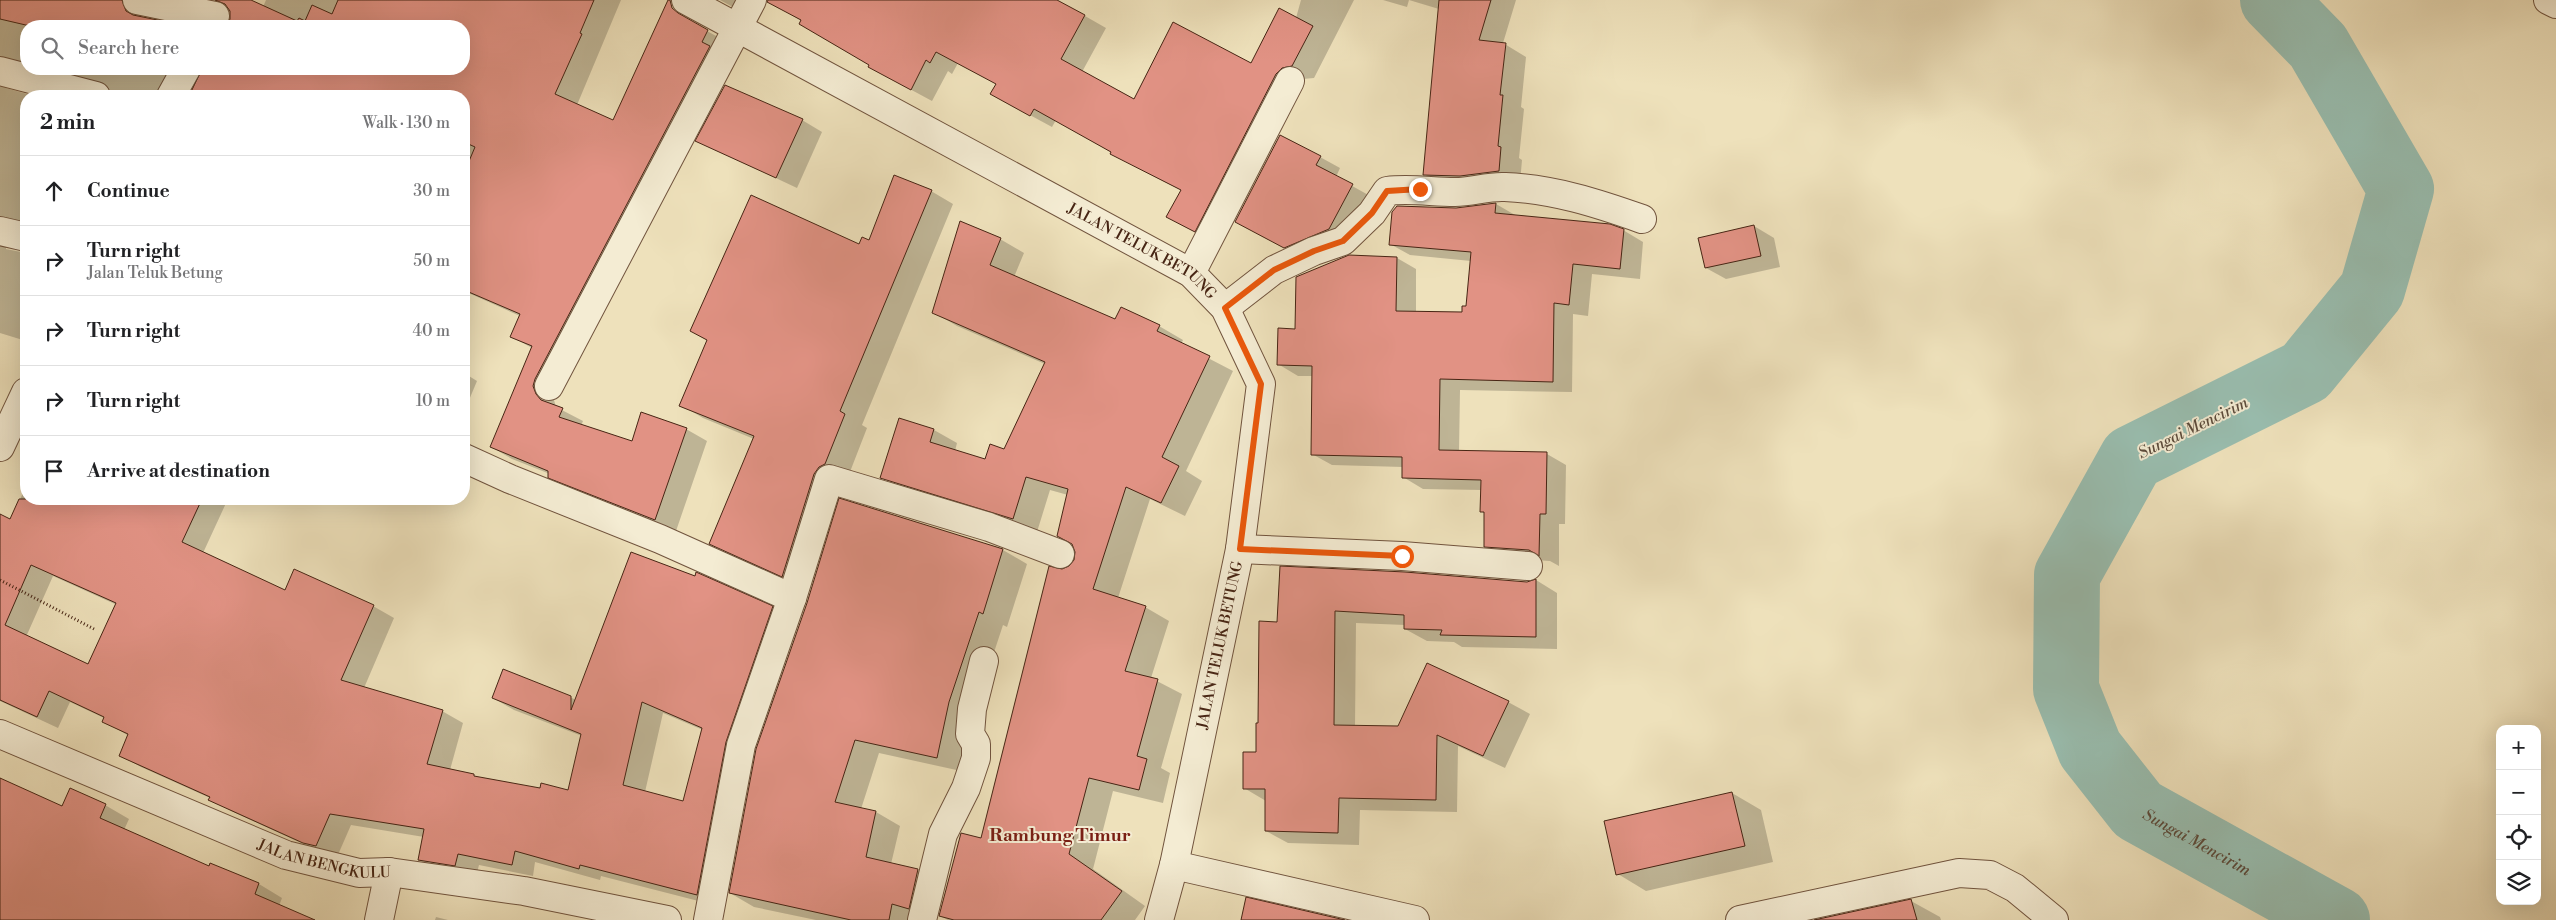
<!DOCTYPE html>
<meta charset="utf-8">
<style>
:root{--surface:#fff;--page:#f2f2f2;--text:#202124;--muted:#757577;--line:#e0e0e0}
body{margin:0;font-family:"Libre Bodoni",serif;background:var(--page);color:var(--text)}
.controls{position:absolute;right:15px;bottom:15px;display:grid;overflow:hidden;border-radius:10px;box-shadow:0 5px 20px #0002}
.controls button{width:45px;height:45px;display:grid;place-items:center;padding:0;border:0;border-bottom:1px solid var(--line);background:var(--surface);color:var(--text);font:25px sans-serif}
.stop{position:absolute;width:15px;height:15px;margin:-11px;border:4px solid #ea580c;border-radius:50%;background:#fff}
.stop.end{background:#ea580c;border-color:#fff;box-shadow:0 1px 5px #0008}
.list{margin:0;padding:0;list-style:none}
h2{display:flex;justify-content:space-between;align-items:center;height:65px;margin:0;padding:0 20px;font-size:21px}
h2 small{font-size:16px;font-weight:400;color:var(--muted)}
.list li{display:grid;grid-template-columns:32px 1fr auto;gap:15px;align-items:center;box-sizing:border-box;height:70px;padding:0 20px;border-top:1px solid var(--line)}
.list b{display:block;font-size:19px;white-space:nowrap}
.list p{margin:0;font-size:16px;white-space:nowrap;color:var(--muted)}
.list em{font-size:16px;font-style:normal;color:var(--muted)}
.icon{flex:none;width:28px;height:28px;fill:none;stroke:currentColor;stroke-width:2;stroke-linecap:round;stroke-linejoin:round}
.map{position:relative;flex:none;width:2556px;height:920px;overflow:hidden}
.search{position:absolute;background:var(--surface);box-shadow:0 5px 20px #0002;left:20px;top:20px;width:450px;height:55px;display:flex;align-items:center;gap:12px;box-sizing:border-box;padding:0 18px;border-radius:20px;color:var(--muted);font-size:19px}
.panel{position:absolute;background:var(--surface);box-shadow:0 5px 20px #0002;left:20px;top:90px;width:450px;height:415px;border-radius:20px}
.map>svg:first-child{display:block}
</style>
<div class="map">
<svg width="2556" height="920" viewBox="0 0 2556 920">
<rect width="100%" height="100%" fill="#eee1bb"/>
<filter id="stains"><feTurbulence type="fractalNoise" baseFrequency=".004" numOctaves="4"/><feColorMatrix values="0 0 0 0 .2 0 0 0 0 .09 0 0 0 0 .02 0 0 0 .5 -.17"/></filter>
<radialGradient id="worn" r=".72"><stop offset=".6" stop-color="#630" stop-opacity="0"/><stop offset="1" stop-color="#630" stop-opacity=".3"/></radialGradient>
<g fill="#0003" fill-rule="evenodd">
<polygon points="0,0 149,0 142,10 143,18 181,26 26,26 26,69 198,69 182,96 116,96 110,90 18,67 6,79 6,88 34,96 26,96 26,227 6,239 6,249 26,253 26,341 0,333"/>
<polygon points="179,0 247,0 263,7 266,0 621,0 577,105 614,122 683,18 729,43 556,391 554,400 556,407 583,421 581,426 632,443 686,429 707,441 676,531 571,489 550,477 550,474 512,459 491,447 532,348 512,337 520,316 464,291 464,96 190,96 203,69 464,69 464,26 228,26 231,20 231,12"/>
<polygon points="720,0 751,0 744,13"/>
<polygon points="768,0 1057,0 1106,28 1082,72 1134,101 1251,65 1296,18 1301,0 1354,0 1314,78 1303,79 1297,86 1216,243 1168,217 1182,191 1133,165 1056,120 1052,127 1013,106 997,84 958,63 952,74 948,71 932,101 869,67 871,65"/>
<polygon points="1383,0 1516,0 1503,43 1526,57 1521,107 1524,109 1519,158 1522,160 1520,183 1445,186 1424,174 1439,9 1409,0 1407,7"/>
<polygon points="726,86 802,120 822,132 797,188 697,141"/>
<polygon points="1320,157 1340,168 1336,177 1372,197 1305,259 1256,233"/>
<polygon points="931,191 953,204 862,425 867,428 848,477 841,480 805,588 733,556 710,543 754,439 703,418 681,405 708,341 691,331 870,241"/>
<polygon points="1496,204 1515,215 1623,230 1643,242 1640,279 1592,274 1588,316 1573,314 1572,392 1460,390 1459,452 1547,454 1566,465 1565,524 1559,524 1559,566 1550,561 1505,558 1485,546 1485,514 1481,511 1482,490 1423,489 1403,477 1403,467 1332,465 1312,454 1313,376 1298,376 1278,364 1297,330 1397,258 1416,269 1416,313 1463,314 1467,308 1471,261 1410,255 1390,244 1456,209"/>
<polygon points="1754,226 1774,238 1780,267 1726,279 1706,268"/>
<polygon points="1000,239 1024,253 1014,277 1116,321 1159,326 1183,340 1181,344 1233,371 1186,471 1202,481 1185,516 1150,499 1118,598 1145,607 1169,621 1151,678 1182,694 1161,768 1170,773 1163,803 1113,791 1093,869 1145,906 1135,920 948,920 940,916 982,840 1062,571 1070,567 1076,560 1077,552 1068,495 1050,490 1037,532 906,491 882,477 934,430 957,443 955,451 986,461 1004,450 1045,364 957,326 933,312"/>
<polygon points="464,373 477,381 464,412"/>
<path d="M26 487V499H224L227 501 203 553 286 591 373 606 394 618 364 688 442 711 463 723 450 770 480 778 541 789 569 791 582 736 514 710 493 698 570 697 576 700 772 608 793 620 746 754 718 906 601 876 600 880 535 862 533 876 479 865 476 877 440 872 419 860 424 837 351 825 337 857 325 854 231 811 210 798 141 767 120 755 129 736 103 721 104 718 70 702 58 728 0 701V516L10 520ZM53 576 117 605 88 666 26 637ZM663 713 703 730 684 803 645 792Z"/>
<polygon points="840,500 1003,550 1027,564 1007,627 1003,625 973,716 961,771 879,753 861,809 876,812 900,826 891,864 918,870 942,884 915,920 816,920 754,907 730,893 808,603"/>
<polygon points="1281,568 1527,583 1536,580 1557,593 1557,649 1462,647 1454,642 1427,641 1405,629 1405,625 1356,623 1355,727 1398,728 1508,702 1530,714 1505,768 1458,746 1457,812 1360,810 1359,845 1288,843 1266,831 1266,801 1244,788 1257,754 1259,724 1278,623"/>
<polygon points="0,780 62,807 70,789 105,805 129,819 124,830 209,867 210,865 259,884 282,898 279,906 303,920 0,920"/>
<polygon points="1732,793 1761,810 1773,862 1646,891 1618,874"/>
<polygon points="1911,901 1940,917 1941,920 1820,920"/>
<polygon points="436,917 448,920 435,920"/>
</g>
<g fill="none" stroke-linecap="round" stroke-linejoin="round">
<path stroke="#99beb0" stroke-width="66" id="s1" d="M2273 0 2318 46 2401 189 2372 290 2305 372 2132 458 2067 575 2066 689 2090 749 2138 810 2337 920"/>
</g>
<g fill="#e19284" stroke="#472514" fill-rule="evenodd">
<polygon points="0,0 122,0 126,11 133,15 187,26 30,26 0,19"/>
<polygon points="215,0 251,0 297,21 299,18 305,21 312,5 332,14 338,0 594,0 580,33 582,34 555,94 613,120 668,0 670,0 672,8 678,13 708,30 702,42 710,46 535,379 533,386 536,394 541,400 563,408 559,417 632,441 641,412 687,428 655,520 548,478 548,471 490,447 532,346 510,337 520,314 464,290 464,173 475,147 464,142 464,96 189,96 202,69 464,69 464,26 227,26 230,19 230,11 225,4"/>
<polygon points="768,0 1057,0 1085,15 1061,59 1134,99 1173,22 1251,63 1279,8 1313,26 1292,66 1282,68 1276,74 1195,232 1166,217 1181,190 1110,154 1111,152 1034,109 1030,116 990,94 996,84 936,52 930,63 926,60 911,90 868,67 869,65 799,24 801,20 767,2"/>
<polygon points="1439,0 1491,0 1479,40 1506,43 1500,95 1503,95 1498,146 1501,147 1499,171 1460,176 1423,175"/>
<polygon points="725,85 803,119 776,178 695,141"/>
<polygon points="1280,135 1321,156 1316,165 1353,184 1329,229 1284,248 1235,222"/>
<polygon points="894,175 932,190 840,411 845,414 825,464 819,467 814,474 782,577 709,544 754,436 679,406 707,340 690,331 751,195 859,244 862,237 869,240"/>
<polygon points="1496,203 1495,213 1610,224 1624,229 1620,269 1573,264 1569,305 1554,303 1553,382 1440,379 1439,450 1547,452 1546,514 1540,514 1539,556 1529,550 1484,547 1484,512 1480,512 1481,480 1402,478 1402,457 1311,455 1312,366 1277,365 1278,328 1295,329 1296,277 1349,255 1397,257 1396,311 1462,312 1462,306 1466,306 1471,252 1389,245 1392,212 1397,206 1456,208"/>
<polygon points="960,221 1001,238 990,265 1115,319 1121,307 1160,325 1157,331 1210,356 1162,457 1179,466 1161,503 1126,487 1093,589 1146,606 1125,671 1158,679 1137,756 1147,759 1139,790 1089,778 1069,854 1122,891 1101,920 954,920 939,916 961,833 981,838 1049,566 1062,569 1069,566 1074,560 1075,552 1072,544 1057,536 1068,489 1026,477 1013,519 880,478 899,418 934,429 930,442 985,459 990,444 1004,449 1045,362 932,313"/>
<polygon points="1754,225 1761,256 1705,268 1698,238"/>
<polygon points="839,498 1003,549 983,614 979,612 949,702 937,758 855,740 835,802 876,811 866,857 918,869 909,909 892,904 889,920 851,920 729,893 756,749 807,603"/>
<path d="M19 499H202L182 542 285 590 294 569 374 605 341 680 443 710 427 764 474 774V776L540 788 541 783 568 790 581 734 492 698 503 669 571 696V710L631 552 695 576 696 572 773 606 726 742 697 895 580 865 579 869 515 851 512 865 458 854 455 866 418 860 424 829 330 814 316 846 303 843 208 800 210 797 119 756 128 734 102 722 104 717 49 691 37 717 0 700V514L10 519ZM31 565 116 603 88 664 5 625ZM642 702 702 728 683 801 623 785Z"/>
<polygon points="1280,566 1405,572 1527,582 1536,579 1536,637 1440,635 1442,630 1404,629 1404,615 1335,611 1334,725 1398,726 1427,663 1509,701 1483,756 1437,735 1436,800 1339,798 1338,833 1265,831 1265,789 1243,789 1243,752 1256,752 1256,723 1258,723 1259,621 1277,622"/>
<polygon points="0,778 62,806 70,788 106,804 100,818 209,866 210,863 259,883 255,894 315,920 0,920"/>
<polygon points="1732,792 1745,846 1616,875 1604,821"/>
<polygon points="1246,897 1345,920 1241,920"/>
<polygon points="1911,899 1917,920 1814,920"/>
</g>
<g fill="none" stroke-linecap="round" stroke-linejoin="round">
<defs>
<g id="street">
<polyline points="137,0 215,16"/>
<path id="s2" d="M686 0 1191 273 1225 308 1261 384 1240 549 1174 865 1159 920"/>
<polyline points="2548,0 2556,4"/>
<polyline points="0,71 96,96"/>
<polyline points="171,96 186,69"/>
<polyline points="0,231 26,237"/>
<polyline points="1191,273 1290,81"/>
<path d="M1225 308 1274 270 1314 251 1343 241 1372 213 1387 191C1410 188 1432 192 1455 192 1472 192 1488 186 1505 187 1553 189 1597 203 1642 219"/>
<polyline points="549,386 752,0"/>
<polyline points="0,447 26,392"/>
<polyline points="464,458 510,479 660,539 792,598"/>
<polyline points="1240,549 1402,556 1528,566"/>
<path id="s3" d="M0 734 286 855 359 873 389 872 524 891 667 920"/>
<polyline points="1174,865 1415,920"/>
<polyline points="379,920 389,872"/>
<polyline points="708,920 741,745 792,598 829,479 989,527 1060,554"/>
<polyline points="922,920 943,834 966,788 976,758 976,744 970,734 972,709 984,661"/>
<polyline points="1740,920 1959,873 1990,875 2015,888 2054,920"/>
</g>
</defs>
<use href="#street" stroke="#71543e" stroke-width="30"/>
<polyline stroke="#472514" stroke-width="3" stroke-dasharray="1 2.5" stroke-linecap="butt" points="0,580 94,629"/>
<use href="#street" stroke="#f4ecd3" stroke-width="28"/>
</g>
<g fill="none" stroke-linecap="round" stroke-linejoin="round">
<polyline stroke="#ea580c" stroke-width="6" points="1402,556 1240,549 1261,384 1225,308 1274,270 1314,251 1343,241 1372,213 1387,191 1420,189"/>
</g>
<g text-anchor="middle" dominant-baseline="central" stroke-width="4" stroke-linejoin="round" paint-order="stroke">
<g font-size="15" fill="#472514" stroke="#f4ecd3">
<text stroke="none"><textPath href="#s2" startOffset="521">JALAN TELUK BETUNG</textPath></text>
<text transform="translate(1220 645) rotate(-78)">JALAN TELUK BETUNG</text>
<text stroke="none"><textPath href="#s3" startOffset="349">JALAN BENGKULU</textPath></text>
</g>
<g font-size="16" font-style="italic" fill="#5c4b3b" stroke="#f4ecd3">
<text transform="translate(2193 428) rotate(-26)">Sungai Mencirim</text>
<text stroke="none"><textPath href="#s1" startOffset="1091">Sungai Mencirim</textPath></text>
</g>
<g font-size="18" font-weight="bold" fill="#7a1f14" stroke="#f4ecd3">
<text x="1060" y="835">Rambung Timur</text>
</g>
</g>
<rect width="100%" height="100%" filter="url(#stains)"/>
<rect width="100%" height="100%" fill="url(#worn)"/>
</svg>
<div class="controls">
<button>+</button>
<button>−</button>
<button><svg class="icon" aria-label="locate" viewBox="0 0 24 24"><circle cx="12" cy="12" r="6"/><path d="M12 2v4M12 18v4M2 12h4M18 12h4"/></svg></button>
<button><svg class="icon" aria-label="layers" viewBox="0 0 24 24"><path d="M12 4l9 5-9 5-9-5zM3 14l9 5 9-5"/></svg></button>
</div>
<div class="stop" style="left:1402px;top:556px"></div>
<div class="stop end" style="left:1420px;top:189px"></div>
<div class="search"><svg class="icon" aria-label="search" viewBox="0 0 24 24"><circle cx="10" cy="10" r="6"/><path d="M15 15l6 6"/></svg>Search here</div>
<section class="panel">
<h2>2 min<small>Walk · 130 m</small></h2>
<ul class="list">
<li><svg class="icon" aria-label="ahead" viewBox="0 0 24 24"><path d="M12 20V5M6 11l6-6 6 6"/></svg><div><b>Continue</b></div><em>30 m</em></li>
<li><svg class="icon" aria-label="right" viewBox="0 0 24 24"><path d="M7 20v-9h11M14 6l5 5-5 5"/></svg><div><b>Turn right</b><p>Jalan Teluk Betung</p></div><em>50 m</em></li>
<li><svg class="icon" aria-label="right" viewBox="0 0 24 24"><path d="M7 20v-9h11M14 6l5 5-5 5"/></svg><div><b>Turn right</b></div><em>40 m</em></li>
<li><svg class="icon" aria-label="right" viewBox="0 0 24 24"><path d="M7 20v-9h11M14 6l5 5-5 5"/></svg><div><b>Turn right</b></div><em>10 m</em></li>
<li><svg class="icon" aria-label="arrive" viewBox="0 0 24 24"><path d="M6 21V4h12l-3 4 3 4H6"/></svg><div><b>Arrive at destination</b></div></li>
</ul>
</section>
</div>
